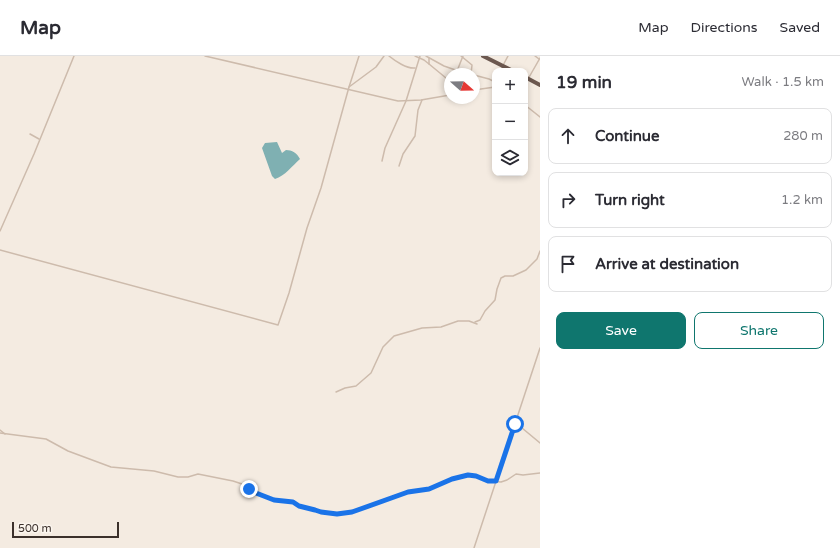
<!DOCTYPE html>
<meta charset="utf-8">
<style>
:root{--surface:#fff;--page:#f2f2f3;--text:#2b2b33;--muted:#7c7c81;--line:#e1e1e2;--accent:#0f766e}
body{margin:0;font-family:"Varela Round",sans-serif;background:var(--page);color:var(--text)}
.controls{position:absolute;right:12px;top:12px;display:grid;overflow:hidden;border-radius:8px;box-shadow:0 2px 6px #0003}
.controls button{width:36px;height:36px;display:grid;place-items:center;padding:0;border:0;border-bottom:1px solid var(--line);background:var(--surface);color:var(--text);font:20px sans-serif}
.compass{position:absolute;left:444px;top:12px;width:36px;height:36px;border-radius:50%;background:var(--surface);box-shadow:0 2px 6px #0003;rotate:110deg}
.scale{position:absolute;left:12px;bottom:10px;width:107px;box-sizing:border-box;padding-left:4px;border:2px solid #3b302b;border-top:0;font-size:11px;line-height:14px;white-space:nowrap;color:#3b302b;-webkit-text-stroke:3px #fbf5ee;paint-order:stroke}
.stop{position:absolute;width:12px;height:12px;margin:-9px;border:3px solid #1a73e8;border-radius:50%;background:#fff}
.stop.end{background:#1a73e8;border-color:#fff;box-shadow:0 1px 4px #0008}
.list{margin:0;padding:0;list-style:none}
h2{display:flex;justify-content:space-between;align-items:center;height:52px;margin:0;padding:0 16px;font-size:17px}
h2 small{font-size:13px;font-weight:400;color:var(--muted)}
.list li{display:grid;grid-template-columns:26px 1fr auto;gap:12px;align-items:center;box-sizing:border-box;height:56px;margin:0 8px 8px;padding:0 8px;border:1px solid var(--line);border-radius:8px}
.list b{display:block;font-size:15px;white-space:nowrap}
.list em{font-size:13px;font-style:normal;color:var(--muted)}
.actions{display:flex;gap:8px;padding:12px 16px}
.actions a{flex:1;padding:9px 0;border:1px solid var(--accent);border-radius:8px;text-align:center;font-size:14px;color:var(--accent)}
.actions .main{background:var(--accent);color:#fff}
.icon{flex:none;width:22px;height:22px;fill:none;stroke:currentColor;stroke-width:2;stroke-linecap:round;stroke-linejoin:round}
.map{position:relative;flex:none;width:540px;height:492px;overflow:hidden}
header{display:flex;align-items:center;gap:24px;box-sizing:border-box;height:56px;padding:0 20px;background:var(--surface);border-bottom:1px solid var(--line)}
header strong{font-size:19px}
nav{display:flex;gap:22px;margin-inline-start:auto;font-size:14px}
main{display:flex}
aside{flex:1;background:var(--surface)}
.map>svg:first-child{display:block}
</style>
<header>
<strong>Map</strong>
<nav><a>Map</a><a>Directions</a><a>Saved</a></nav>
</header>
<main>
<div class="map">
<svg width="540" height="492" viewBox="0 0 540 492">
<rect width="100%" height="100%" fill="#f4ebe1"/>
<path fill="#7fb0b2" d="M277 86 282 97 286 94C292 94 297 97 300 103 292 110 285 120 275 123L272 120 262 92 265 87Z"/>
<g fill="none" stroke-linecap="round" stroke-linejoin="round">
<g stroke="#cdbbac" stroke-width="1.5">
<polyline points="205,0 398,45 421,44 450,39"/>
<path d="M389 0C395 5 407 13 415 12"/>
<polyline points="415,0 424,4 429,8"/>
<polyline points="426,0 444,10 467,18"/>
<polyline points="461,0 472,9 471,18"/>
<polyline points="535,0 539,3"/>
<polyline points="429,2 429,8 446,22 450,29"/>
<polyline points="457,15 463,0"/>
<polyline points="500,15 508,0"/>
<polyline points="474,19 489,23 495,26"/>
<polyline points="528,23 540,2"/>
<polyline points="349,31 376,11 384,0"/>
<polyline points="474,34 495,31"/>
<polyline points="525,49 540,61"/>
<polyline points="30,78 39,83"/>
<polyline points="382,105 385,92 406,45 420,0"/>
<polyline points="399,110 403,98 415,80 418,54 422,44"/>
<polyline points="0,175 34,98 74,0"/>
<polyline points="0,194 278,269 289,237 307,172 321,132 349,31 359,0"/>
<polyline points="475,266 480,264 485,255 495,244 497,233 501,222 505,220 513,220 526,214 537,203 540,195"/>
<polyline points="336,336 345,332 356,330 371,317 383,291 394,280 422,272 441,271 458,265 469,265 477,268"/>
<polyline points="516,367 540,387"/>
<polyline points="0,374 5,378"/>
<polyline points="0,377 46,383 68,395 111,411 154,415 178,421 188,421 198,418 233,425 242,428 256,437 274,444 293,446 301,451 328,458 343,458 352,456 406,437 429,433 453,423 468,419 476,420 488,425 501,426 507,424 516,418 523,419 540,417"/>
<polyline points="474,492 540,292"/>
</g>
<g stroke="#6c584f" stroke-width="4">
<polyline points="483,0 513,15"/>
<polyline points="525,21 540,29"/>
</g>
</g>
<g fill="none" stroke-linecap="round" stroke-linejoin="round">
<polyline stroke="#1a73e8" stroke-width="5" points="249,433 256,437 274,444 293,446 299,450 315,454 321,456 337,458 352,456 408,436 429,433 452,423 468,419 476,420 488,425 496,425 515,368"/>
</g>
</svg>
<div class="controls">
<button>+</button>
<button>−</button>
<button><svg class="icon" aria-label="layers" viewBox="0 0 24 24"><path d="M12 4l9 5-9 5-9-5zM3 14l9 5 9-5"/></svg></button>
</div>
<svg class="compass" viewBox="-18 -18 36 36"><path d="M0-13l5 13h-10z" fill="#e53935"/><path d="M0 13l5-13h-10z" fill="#7c7c81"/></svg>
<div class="scale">500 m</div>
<div class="stop" style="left:515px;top:368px"></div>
<div class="stop end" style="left:249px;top:433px"></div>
</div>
<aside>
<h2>19 min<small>Walk · 1.5 km</small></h2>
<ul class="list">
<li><svg class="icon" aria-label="ahead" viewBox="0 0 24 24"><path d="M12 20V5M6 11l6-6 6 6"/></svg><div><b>Continue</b></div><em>280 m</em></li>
<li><svg class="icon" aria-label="right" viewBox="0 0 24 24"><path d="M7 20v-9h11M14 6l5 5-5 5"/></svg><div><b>Turn right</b></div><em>1.2 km</em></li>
<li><svg class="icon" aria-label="arrive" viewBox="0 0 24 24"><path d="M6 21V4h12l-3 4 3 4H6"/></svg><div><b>Arrive at destination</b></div></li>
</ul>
<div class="actions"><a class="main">Save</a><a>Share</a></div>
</aside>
</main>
